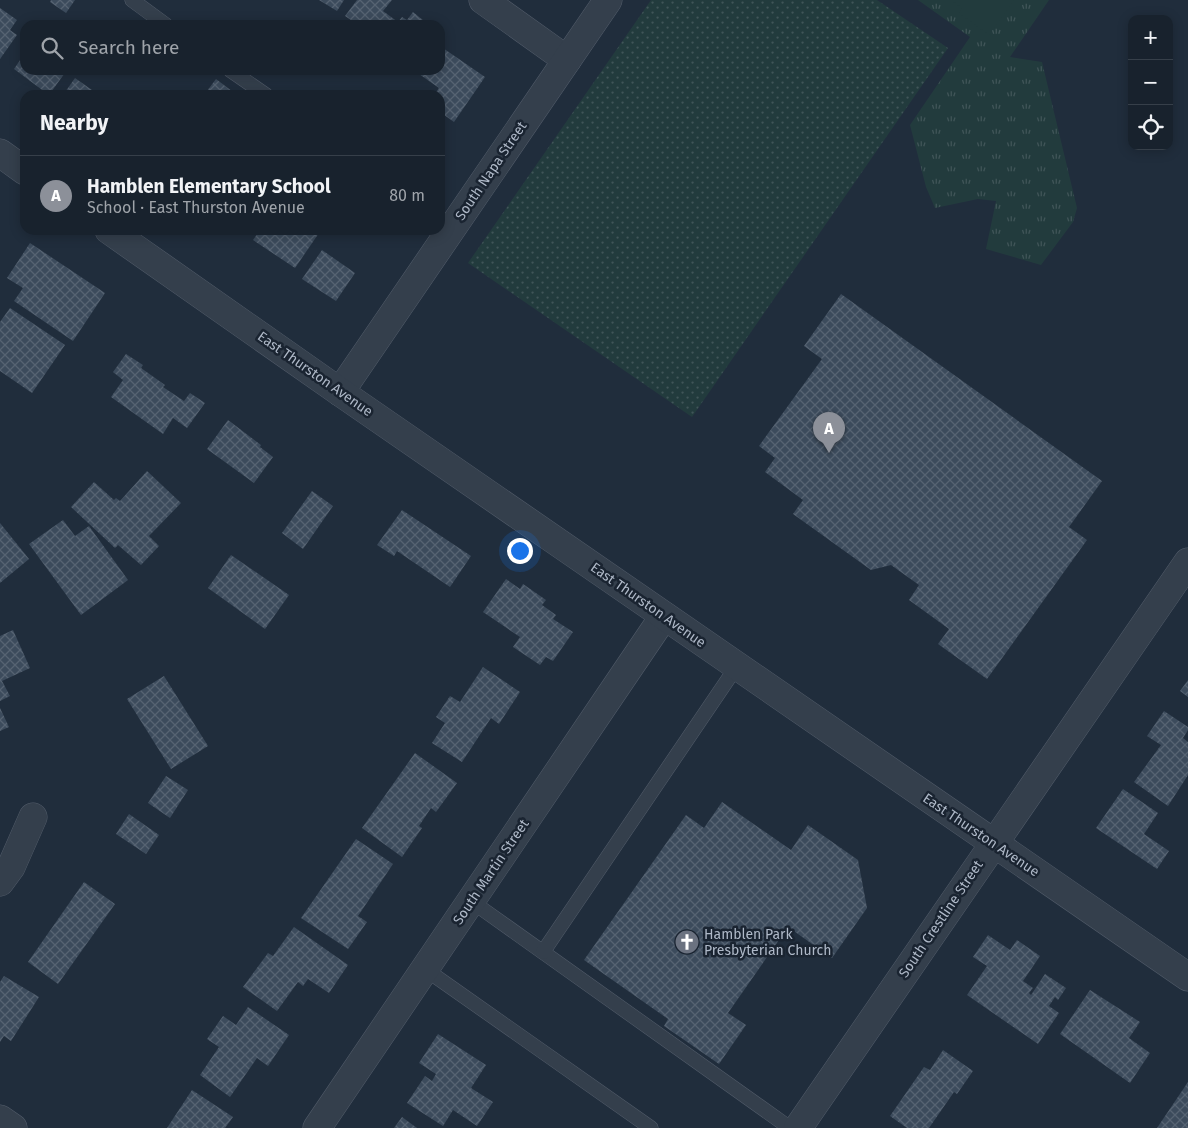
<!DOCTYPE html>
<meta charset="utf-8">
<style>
:root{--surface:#18222d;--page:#252f39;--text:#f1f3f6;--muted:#9fa4aa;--line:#363f49;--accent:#8c9099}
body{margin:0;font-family:"Fira Sans",sans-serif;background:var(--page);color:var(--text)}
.controls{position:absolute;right:15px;top:15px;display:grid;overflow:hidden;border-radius:10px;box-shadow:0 2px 12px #0003}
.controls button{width:45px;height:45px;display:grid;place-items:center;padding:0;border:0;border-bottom:1px solid var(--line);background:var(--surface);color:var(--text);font:25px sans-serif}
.you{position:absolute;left:519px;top:550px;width:18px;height:18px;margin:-12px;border:4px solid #fff;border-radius:50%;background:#1a73e8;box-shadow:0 0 0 8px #1a73e833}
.badge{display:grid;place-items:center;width:32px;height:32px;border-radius:50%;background:var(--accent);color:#fff;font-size:16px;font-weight:700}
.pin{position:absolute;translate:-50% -41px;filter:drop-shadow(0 1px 2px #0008)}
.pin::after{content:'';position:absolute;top:26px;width:18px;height:15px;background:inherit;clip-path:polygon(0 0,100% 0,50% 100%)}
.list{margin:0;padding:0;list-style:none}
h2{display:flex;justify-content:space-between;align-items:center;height:65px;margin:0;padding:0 20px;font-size:21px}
h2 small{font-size:16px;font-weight:400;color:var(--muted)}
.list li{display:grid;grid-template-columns:32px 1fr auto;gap:15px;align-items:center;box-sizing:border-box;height:80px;padding:0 20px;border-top:1px solid var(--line)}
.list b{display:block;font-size:19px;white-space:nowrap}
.list p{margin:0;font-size:16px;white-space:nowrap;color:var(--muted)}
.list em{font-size:16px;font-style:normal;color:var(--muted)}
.icon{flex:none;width:28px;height:28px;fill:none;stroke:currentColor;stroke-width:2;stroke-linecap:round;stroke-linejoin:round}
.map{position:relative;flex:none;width:1188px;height:1128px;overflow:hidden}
.search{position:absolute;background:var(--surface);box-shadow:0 2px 12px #0003;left:20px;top:20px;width:425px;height:55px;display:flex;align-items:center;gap:12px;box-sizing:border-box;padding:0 18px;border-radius:15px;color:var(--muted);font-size:19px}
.panel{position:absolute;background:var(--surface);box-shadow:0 2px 12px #0003;left:20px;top:90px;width:425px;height:145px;border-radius:15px}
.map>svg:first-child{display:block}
</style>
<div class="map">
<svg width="1188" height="1128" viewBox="0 0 1188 1128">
<defs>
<pattern id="grass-dots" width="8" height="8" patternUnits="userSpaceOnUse" patternTransform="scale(1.25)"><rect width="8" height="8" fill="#223b3d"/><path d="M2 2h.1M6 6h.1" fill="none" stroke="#405558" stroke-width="1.8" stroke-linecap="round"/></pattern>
<pattern id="park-tufts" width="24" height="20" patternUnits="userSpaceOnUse" patternTransform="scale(1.25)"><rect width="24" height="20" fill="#223b3d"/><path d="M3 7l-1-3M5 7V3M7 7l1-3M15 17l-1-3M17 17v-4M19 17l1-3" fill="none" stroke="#405558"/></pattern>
<pattern id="building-cross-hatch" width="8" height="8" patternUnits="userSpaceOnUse" patternTransform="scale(1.25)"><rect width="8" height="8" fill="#3c4b5c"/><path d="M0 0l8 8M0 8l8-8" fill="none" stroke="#566372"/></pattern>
</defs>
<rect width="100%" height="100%" fill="#202d3c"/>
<polygon fill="url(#grass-dots)" points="651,0 877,0 948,48 692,417 468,263"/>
<polygon fill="url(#park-tufts)" points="918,0 1049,0 1010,57 1042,62 1077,208 1073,222 1041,265 986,249 996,201 978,199 935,208 926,187 910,125 970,37"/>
<polygon fill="#223b3d" points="951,0 1014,0 989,35 959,13 962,8"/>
<g fill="url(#building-cross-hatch)">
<polygon points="51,0 75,0 66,13 50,2"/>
<polygon points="319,0 344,0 337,11"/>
<polygon points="357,0 392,0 383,11 398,22 402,17 407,20 413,12 429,25 351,25 354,22 345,16"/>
<polygon points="0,8 17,20 10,30 17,35 0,59"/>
<polygon points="440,46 485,77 454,122 440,112 440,95 434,95 439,88 419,74 422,70 440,70"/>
<polygon points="25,53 25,70 67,70 49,95 14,69"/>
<polygon points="75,78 99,95 63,95"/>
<polygon points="216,79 237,95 204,95"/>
<polygon points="260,230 321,230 295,268 253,240"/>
<polygon points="30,243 105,293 73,341 14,301 23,288 7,278"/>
<polygon points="322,250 355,273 336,301 302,279"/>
<polygon points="841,294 1102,481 1069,527 1087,540 987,679 938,644 949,629 909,600 919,585 891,565 871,570 793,514 803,500 765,472 775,458 759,446 822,359 804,346"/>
<polygon points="10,308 65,345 32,393 0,371 0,322"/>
<polygon points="126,354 143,365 141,368 165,385 163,387 184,401 190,393 205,403 187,428 173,418 163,434 111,397 123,380 113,372"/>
<polygon points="228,420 261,445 260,447 273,457 254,483 207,449"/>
<polygon points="147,471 181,503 149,536 159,546 141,565 118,545 115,548 71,507 94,482 114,500 116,498 120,501"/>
<polygon points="312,491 333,506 303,549 282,533"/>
<polygon points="402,510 471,556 450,587 397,551 394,556 377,545"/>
<polygon points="63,520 75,536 89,526 128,580 81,615 29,544"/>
<polygon points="0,523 29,559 0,583"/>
<polygon points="231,555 289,595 265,629 208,588"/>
<polygon points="506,579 520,589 523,584 546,600 542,605 556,615 553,619 573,632 553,661 546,657 540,665 513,647 520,637 483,612"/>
<polygon points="13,630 30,668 2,681 10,696 0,701 0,636"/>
<polygon points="483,667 520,692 499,724 491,718 462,762 432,743 445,723 436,717 450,696 460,702"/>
<polygon points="164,676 208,746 171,769 127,699"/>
<polygon points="1188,680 1188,697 1180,691"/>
<polygon points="0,708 9,727 0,731"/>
<polygon points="1164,711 1188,727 1188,730 1183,738 1188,742 1188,775 1168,806 1134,782 1161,745 1147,736"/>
<polygon points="415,753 457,783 436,812 431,808 419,826 422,828 402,857 362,828"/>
<polygon points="166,776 188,790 170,818 148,803"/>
<polygon points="1123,789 1158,813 1144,834 1169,851 1157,869 1096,828"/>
<polygon points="722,802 791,850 808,825 858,860 867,908 832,958 788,927 728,1013 746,1025 719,1064 664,1026 668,1019 584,960 686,815 704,828"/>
<polygon points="129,814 159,835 146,854 116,834"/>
<polygon points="356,839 393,864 358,916 367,922 348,949 301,918"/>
<polygon points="84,882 115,904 58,984 28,962"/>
<polygon points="294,927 348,965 329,993 308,979 303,986 298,982 277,1011 243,987 268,953 273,956"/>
<polygon points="988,935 1010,950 1017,940 1040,956 1023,981 1033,988 1029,993 1031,995 1045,974 1066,988 1058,1000 1055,997 1049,1006 1059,1013 1038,1044 967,995 987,966 973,957"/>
<polygon points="4,976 39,997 11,1041 4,1036 0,1042 0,982"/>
<polygon points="1090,990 1140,1022 1129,1038 1150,1053 1130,1083 1060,1034"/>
<polygon points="248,1007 289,1035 268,1066 257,1058 230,1097 200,1075 219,1047 207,1039 223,1016 236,1025"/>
<polygon points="438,1034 486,1065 471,1088 493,1102 477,1126 453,1110 443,1126 407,1103 425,1076 432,1081 436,1074 419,1063"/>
<polygon points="943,1050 973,1071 957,1094 954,1092 929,1128 907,1128 890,1116 924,1067 930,1070"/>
<polygon points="1188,1082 1188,1128 1157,1128"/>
<polygon points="192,1090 233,1117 225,1128 167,1128"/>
<polygon points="402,1117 417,1128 394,1128"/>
</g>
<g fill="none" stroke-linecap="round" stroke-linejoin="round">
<defs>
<g id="service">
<polyline points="132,0 166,25"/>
<polyline points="230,70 266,95"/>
<polyline points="471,901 790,1128"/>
<polyline points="543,952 737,666"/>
<polyline points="425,969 651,1128"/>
</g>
<g id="minor">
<polyline points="483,0 567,60"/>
<polyline points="340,392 608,0"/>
<polyline points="0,882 11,867 33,817"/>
<polyline points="0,1119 13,1128"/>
<polyline points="317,1128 664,616"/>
</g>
<g id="tertiary">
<polyline points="0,153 25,171"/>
<polyline points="109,230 340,392 1188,977"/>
<polyline points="798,1128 1188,562"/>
</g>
</defs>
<use href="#service" stroke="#525c6a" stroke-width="15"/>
<use href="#minor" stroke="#525c6a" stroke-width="29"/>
<use href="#tertiary" stroke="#525c6a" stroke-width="29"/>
<use href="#service" stroke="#343f4c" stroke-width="14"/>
<use href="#minor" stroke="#343f4c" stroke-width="28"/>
<use href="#tertiary" stroke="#343f4c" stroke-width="28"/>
</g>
<defs>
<symbol id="church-disc" viewBox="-11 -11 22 22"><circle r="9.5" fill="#6b7280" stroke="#1a2431"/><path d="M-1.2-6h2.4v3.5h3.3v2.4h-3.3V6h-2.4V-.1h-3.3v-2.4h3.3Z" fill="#fff"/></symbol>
</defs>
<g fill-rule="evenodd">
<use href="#church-disc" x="673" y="928" width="28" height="28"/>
</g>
<g text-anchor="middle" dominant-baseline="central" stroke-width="5" stroke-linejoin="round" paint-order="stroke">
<g font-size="14" fill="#afb9c8" stroke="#1a2431">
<text transform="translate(491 171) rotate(-56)">South Napa Street</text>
<text transform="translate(315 374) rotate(35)">East Thurston Avenue</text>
<text transform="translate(648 605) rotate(35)">East Thurston Avenue</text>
<text transform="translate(981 835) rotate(34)">East Thurston Avenue</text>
<text transform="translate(491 872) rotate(-56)">South Martin Street</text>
<text transform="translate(941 919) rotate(-56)">South Crestline Street</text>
</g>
<g font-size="14" fill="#afb9c8" stroke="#1a2431" text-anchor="start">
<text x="704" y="934">Hamblen Park<tspan x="704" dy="16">Presbyterian Church</tspan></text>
</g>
</g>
</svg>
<div class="controls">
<button>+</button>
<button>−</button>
<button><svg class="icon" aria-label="locate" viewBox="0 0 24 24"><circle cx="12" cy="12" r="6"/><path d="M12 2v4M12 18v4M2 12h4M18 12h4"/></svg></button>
</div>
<div class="you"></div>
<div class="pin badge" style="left:829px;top:453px">A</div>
<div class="search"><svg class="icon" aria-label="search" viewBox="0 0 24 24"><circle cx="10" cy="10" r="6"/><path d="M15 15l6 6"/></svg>Search here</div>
<section class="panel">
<h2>Nearby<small></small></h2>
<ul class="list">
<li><span class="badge">A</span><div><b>Hamblen Elementary School</b><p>School · East Thurston Avenue</p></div><em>80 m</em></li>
</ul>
</section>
</div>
